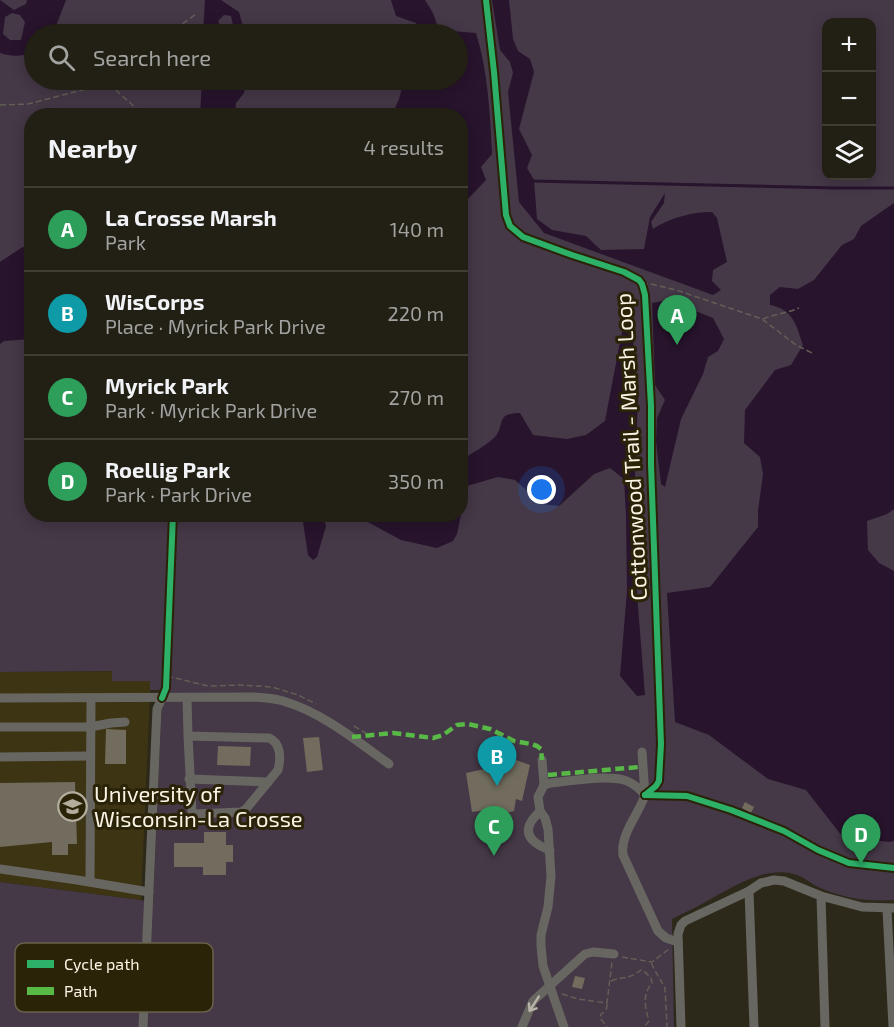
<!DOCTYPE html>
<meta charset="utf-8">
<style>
:root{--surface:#221f14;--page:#2a271d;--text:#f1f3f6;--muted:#a2a2a0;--line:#3f3d34;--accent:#db2777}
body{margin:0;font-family:"Exo 2",sans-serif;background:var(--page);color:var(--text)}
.controls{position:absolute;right:18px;top:18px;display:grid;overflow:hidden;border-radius:12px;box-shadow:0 3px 15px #0003}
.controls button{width:54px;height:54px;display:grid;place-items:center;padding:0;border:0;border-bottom:2px solid var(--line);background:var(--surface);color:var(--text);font:30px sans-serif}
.you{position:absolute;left:542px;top:490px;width:21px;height:21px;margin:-15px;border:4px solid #fff;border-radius:50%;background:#1a73e8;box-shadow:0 0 0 9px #1a73e833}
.badge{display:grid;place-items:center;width:39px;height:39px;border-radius:50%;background:var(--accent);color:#fff;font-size:20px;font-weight:700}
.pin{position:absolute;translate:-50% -50px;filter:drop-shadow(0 2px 3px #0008)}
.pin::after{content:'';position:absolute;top:32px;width:21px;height:18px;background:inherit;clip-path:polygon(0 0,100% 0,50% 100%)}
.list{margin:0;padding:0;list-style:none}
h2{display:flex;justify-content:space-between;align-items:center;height:78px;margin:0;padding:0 24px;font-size:26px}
h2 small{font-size:20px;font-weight:400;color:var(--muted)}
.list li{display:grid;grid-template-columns:39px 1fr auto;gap:18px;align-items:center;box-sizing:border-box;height:84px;padding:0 24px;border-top:2px solid var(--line)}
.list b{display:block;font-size:22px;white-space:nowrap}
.list p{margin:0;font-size:20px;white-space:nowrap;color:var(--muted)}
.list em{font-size:20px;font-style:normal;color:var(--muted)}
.icon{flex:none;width:33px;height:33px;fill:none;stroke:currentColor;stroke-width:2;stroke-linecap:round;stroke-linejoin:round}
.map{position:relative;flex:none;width:894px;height:1027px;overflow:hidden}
.search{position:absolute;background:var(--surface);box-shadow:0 3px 15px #0003;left:24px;top:24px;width:444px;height:66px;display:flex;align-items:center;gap:15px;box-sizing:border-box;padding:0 21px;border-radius:33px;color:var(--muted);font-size:22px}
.panel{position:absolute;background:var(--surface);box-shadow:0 3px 15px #0003;left:24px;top:108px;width:444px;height:414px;border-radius:24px}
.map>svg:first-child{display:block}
</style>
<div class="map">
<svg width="894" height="1027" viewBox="0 0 894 1027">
<rect width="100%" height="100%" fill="#2d291a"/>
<polygon fill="#3d3414" points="151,671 141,900 0,882 0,672"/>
<path fill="#453847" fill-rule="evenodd" d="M0 0H894V900C867 902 843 898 818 887 810 883 803 876 794 874 766 867 740 883 716 896 702 904 687 912 672 919L674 1027H0V882L141 900 153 903 162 698 164 690H150V681H112V671L0 672ZM826 22H872V176H826ZM34 34H458V80H34ZM32 116H460V514H32Z"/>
<g fill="#28142d" fill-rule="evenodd">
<path d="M0 0 14 10 26 4 27 0H66L53 34H34V51C24 57 12 57 0 53ZM12 13 20 15 25 22 21 40H10L3 34 5 17Z"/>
<polygon points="205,0 221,0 239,12 245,34 226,34 230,33 233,26 231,16 224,15 218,21 224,34 203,34"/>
<path d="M391 0H425L433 13 439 30 476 33C488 72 490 113 492 154L481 167 486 180 467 200 461 204 460 116 392 115 399 99 404 80H458V34H424L416 23 396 16Z"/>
<path d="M492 0H509L513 39 518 51 530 59 534 72 519 129 532 155 527 168 534 180 537 219 552 230 586 236 601 250 644 249 650 217 665 193 664 203 651 222 653 229C670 218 691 212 712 212L717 218 727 262 713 270 712 281 721 290 713 295 544 233 519 202 508 92 513 73 510 62 500 50Z"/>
<polygon points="202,80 246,80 244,93 236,103 235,115 200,115"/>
<path d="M894 203V509L887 514 867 521 868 550 879 563 894 571V841L889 842 842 836 806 790 768 779 709 735 675 722 667 593 710 587 758 527V511L763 474 760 457 744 443 745 410 775 370 791 365 803 345C796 325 794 310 770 305V295L780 287 798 289 814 280 842 245 854 239 861 226Z"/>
<polygon points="31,244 31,339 4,341 0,344 0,262 21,248"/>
<polygon points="668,300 713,318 724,339 718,351 708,357 703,374 681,419 665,487 661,484 656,441 657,418 665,400 655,385 652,303"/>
<path d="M625 316 632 329 638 398 635 472 637 594 645 695 637 696 620 676 627 591 626 515 624 479 610 468 594 474 559 506 542 504 515 480 498 477 460 488 461 460C472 453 484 447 494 438 506 426 494 413 520 413L533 435 567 439 586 435 605 421Z"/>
<polygon points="461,494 463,505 457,534 453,541 437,548 401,540 355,515 460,514"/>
<polygon points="302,515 323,515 326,526 317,557 313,560 308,555"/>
</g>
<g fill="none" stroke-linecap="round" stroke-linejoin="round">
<polyline stroke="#28142d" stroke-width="3" points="532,181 835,188 894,188"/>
</g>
<g fill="#716c5d">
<polygon points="106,729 126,730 126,764 105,764"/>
<polygon points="319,737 323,770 307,772 303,738"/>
<polygon points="218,746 251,747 250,766 217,765"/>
<polygon points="500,758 501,764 512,762 513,759 530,765 522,801 516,799 514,811 497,815 495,809 472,812 466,773 489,768 488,760"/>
<polygon points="75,782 77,844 68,844 68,855 52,855 52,842 0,847 0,783"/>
<polygon points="745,802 754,807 751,813 742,808"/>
<polygon points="204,832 226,832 226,845 233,845 233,862 226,862 226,875 203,875 203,867 174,867 174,843 204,843"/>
<polygon points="575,976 585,978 582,989 572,987"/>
</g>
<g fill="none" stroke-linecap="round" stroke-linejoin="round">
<g stroke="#615f56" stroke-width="1.5" stroke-dasharray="6 3" stroke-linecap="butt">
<polyline points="168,34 196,14"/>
<polyline points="109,84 138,110 155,116"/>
<polyline points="0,105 28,104 121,80"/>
<polyline points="642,284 651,284 676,290 762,319 796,345 814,354"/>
<path d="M763 319C775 314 787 313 799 308"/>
<polyline points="167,676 208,686 240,685 272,687 298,695 316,704"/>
<polyline points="354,726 369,735"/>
<polyline points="497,733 503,762"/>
<polyline points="501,748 514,741"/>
<polyline points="622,957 652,962 669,949"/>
<polyline points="652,963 652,965 665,988 667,1027"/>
<path d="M611 981C623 976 628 980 641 970L644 971 651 978 652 983C642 995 645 1007 649 1021L644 1027"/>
<polyline points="562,994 578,999 607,1003 612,962"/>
<path d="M607 1004C607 1009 606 1012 601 1014L600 1018 607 1027"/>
</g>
<g stroke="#686661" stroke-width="9">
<path d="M0 698 254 697C265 698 276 698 286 702 323 713 358 742 389 764"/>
<path d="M187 698 188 736 192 812 195 814 241 812 246 809 278 770C281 758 281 743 269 738L188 736"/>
<polyline points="0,727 90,727 111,723 125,722"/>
<polyline points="642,752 645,795"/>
<polyline points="0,757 90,756"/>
<polyline points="542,760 544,785"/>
<polyline points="189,779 268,782"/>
<path d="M540 811C537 815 533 818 531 822 522 837 538 846 550 850"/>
<polyline points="0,869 77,880 149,892"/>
<polyline points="90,882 91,698"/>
<polyline points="749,891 754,1027"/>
<polyline points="821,896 825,1027"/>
<polyline points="887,909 893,1027"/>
<polyline points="143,1027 157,709 162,698"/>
<polyline points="522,1027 533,1001 585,954 593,952 614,954"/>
<path d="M564 1027 543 966 541 946V935L548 907 551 876 548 829 545 818 540 811 538 797 544 785 551 783C569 781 611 774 627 781 634 784 640 789 645 795 639 814 620 834 623 855L658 931 666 938 678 942"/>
<polyline points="681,1027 678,934 681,925 685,921 749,891 761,883 774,880 784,881 821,896 862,907 894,908"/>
</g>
<g stroke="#58b947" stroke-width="4.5" stroke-dasharray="9 4.5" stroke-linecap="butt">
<polyline points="352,737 393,733 433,738 443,735 457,725 468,724 490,729 514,741 531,744 537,746 541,749 542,760"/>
<polyline points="548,775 639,767"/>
</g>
<defs>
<g id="cycleway">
<polyline points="486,0 494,72 506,215 510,226 523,237 572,255 624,272 639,280 642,284 645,295 651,406 651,464 661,744 659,781 656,786 645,795"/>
<polyline points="162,698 166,688 173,514"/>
<polyline points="645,795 687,796 731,810 784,831 818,850 849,863 894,868"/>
</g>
</defs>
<use href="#cycleway" stroke="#2b2308" stroke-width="10"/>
<use href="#cycleway" stroke="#2db169" stroke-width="6"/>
</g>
<defs><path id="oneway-shaft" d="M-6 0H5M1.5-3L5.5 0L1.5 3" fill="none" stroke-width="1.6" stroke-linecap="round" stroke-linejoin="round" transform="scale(1.5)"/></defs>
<use stroke="#b8b4a9" href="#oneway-shaft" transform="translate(534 1004) rotate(123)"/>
<defs>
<symbol id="university-ring" viewBox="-11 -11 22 22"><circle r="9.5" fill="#2b2308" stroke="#b2ad9d" stroke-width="1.5"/><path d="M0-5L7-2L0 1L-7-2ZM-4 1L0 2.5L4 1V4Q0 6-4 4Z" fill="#b2ad9d"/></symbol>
</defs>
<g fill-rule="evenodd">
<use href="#university-ring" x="56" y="790" width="33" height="33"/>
</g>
<g text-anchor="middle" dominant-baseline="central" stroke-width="6" stroke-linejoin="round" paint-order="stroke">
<g font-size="22" fill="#f9f4e4" stroke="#2b2308">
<text transform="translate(630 447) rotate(-93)">Cottonwood Trail - Marsh Loop</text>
</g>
<g font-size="22" fill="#f9f4e4" stroke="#2b2308" text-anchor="start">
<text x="94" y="793">University of<tspan x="94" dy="25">Wisconsin-La Crosse</tspan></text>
</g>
</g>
<rect x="15" y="943" width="198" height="69" rx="9" fill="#2b2308" stroke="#69624a" stroke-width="1.5"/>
<rect x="27" y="960" width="27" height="8" fill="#2db169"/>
<rect x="27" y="987" width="27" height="8" fill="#58b947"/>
<g font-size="16" fill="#f9f4e4">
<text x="64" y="970">Cycle path</text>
<text x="64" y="997">Path</text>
</g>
</svg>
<div class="controls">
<button>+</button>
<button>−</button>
<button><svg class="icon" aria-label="layers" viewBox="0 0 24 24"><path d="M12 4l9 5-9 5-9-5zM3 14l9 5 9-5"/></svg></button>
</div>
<div class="you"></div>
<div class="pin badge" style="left:677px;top:345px;background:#2e9e5b">A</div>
<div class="pin badge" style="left:497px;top:786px;background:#0f9aa8">B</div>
<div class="pin badge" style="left:494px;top:856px;background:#2e9e5b">C</div>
<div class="pin badge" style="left:861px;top:864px;background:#2e9e5b">D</div>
<div class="search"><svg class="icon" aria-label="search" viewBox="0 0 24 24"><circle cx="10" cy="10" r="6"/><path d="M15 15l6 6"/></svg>Search here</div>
<section class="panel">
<h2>Nearby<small>4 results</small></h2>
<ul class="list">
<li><span class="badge" style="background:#2e9e5b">A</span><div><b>La Crosse Marsh</b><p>Park</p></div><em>140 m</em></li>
<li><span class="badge" style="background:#0f9aa8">B</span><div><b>WisCorps</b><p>Place · Myrick Park Drive</p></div><em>220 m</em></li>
<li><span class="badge" style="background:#2e9e5b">C</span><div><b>Myrick Park</b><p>Park · Myrick Park Drive</p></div><em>270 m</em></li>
<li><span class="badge" style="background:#2e9e5b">D</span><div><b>Roellig Park</b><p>Park · Park Drive</p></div><em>350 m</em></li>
</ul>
</section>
</div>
